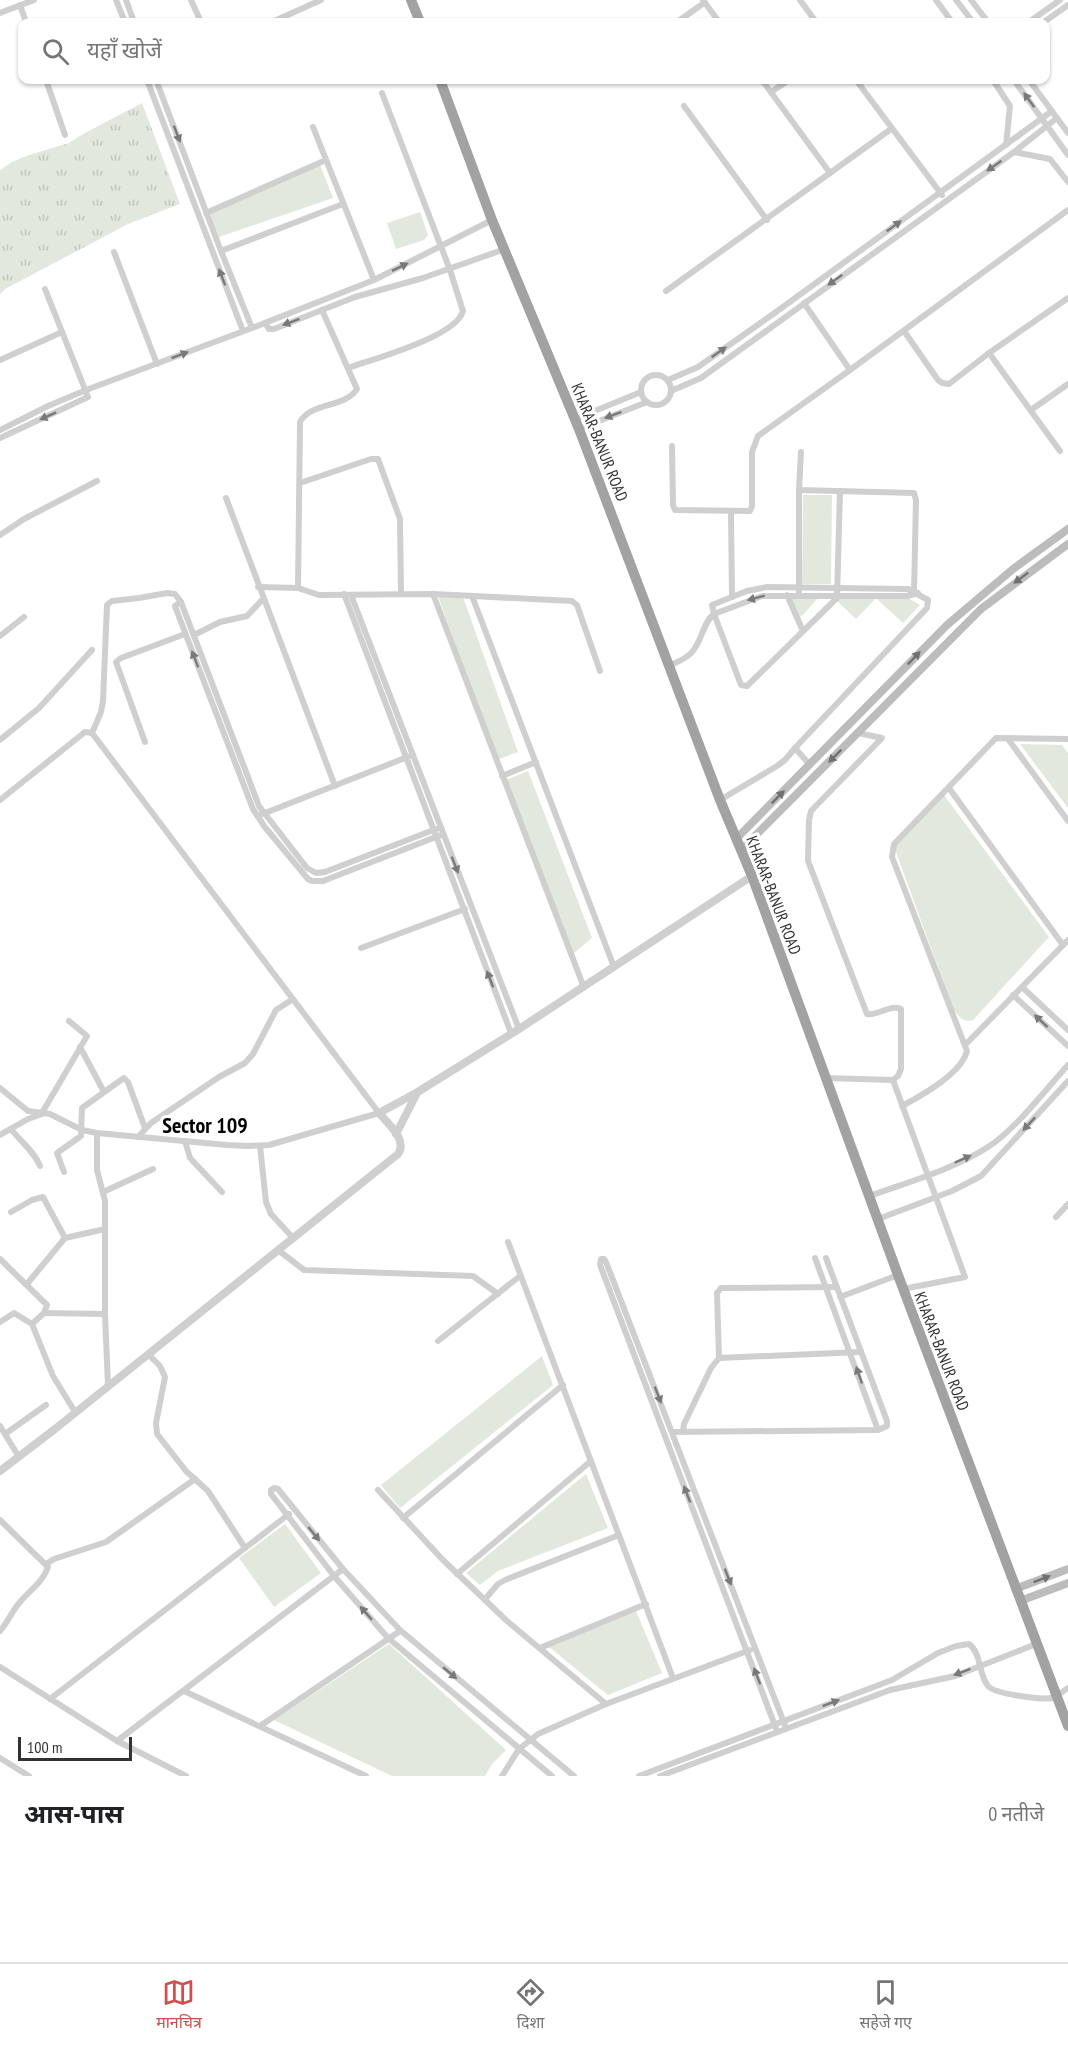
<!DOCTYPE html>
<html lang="hi">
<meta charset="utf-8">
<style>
:root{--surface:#fff;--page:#f2f2f2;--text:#202124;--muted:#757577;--line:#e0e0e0;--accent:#d04d50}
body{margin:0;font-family:"PT Sans Narrow","Noto Sans Devanagari",sans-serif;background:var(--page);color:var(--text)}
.scale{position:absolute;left:18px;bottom:15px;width:114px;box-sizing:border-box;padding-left:6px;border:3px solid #323232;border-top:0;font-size:16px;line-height:21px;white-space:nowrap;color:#323232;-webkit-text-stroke:4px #fff;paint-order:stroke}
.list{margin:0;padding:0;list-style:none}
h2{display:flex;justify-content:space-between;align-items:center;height:78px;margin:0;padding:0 24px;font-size:26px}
h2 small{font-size:20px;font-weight:400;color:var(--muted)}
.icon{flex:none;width:33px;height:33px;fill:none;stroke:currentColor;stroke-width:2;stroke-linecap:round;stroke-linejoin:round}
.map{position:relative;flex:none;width:1068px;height:1776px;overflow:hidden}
.search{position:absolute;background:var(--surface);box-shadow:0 2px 4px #0004;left:18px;right:18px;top:18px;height:66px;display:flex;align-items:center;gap:15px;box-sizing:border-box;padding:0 21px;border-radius:12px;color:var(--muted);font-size:22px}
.sheet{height:186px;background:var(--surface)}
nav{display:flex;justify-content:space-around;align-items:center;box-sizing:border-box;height:84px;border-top:2px solid var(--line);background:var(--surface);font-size:16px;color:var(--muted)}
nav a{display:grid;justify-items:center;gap:3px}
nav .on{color:var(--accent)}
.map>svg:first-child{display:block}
</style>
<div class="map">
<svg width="1068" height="1776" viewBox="0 0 1068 1776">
<defs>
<pattern id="grass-tufts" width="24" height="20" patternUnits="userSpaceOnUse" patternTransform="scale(1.5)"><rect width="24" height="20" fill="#e2e8dd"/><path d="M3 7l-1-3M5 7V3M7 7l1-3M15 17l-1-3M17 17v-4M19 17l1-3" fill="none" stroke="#c2c7be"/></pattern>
</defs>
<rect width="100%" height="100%" fill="#fff"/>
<polygon fill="url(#grass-tufts)" points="142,103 180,204 128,224 5,289 0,294 0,170 12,162 29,155 69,143 83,134"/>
<g fill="#e2e8dd">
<polygon points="319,162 333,198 219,237 210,214"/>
<polygon points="420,212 428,235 424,240 396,249 387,223"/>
<polygon points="803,495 832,495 831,584 802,584"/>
<polygon points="438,596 463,597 518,752 496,760"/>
<polygon points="791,597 818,598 802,616 798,615"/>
<polygon points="902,597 910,599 920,605 903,623 876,598 856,619 835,599"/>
<polygon points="1020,744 1062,745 1068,753 1068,808"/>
<polygon points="528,771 592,938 573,954 506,780"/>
<path d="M944 795 1049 937 973 1020C963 1023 958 1016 953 1008L893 844Z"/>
<polygon points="542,1356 553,1385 400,1508 381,1485"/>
<polygon points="586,1474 608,1528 498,1571 480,1585 466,1573"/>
<polygon points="285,1524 321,1573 274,1607 239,1558"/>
<polygon points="636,1611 662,1673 608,1695 549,1647"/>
<polygon points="389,1644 506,1750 492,1764 485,1776 392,1776 274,1720"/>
</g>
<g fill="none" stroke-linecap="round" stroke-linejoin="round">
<g stroke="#cfcfcf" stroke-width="6">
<polyline points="116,0 125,22"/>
<polyline points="126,0 134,22"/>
<polyline points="191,0 201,22"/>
<polyline points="703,0 719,22"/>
<polyline points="800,0 816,22"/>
<polyline points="936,0 952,22"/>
<polyline points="956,0 973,22"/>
<polyline points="971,0 988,22"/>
<polyline points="20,5 26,22"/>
<polyline points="0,13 34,0"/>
<polyline points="272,22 321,0"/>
<polyline points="677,22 704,3"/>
<polyline points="1029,22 1060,0"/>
<polyline points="1044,22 1068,5"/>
<polyline points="46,80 65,135"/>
<polyline points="147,80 243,331"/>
<polyline points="156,80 221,251 252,328"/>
<polyline points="856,80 942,195"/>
<polyline points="993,80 1010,106 1006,145"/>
<polyline points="1014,80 1068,155"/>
<polyline points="1029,80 1068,133"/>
<polyline points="771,92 789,80"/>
<polyline points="684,106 767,220"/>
<polyline points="313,127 374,280"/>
<polyline points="1014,152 1050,159 1068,182"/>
<polyline points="830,173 891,129"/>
<polyline points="206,213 326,160"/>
<polyline points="221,251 343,204"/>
<polyline points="114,252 157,364"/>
<polyline points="666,291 830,173 762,80"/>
<polyline points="804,303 850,370 1068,210"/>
<polyline points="265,323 269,329 274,329 355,297 423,278 505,249"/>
<polyline points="904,331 938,380 942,383 949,384 989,353 1068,298"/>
<polyline points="989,353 1060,451"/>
<polyline points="0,360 62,332"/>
<path d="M348 368C373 359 456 337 463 311L450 270 382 93"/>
<circle cx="656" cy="390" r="15"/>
<polyline points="668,380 698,367 776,312 1052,111"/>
<polyline points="671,391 701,378 1014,152 1057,118"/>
<polyline points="1031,410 1068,384"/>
<polyline points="575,419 641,392"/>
<polyline points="579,429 647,402"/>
<polyline points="0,430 48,406 86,390 252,328 374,280 492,220"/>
<polyline points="0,438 88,397 45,289"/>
<polyline points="672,446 673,505 675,510 750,511 752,506 752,452 758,436 850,370"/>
<polyline points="300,483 371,459 378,459 400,519 401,594"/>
<polyline points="799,490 914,493 916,500 914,592"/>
<polyline points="226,498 335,786"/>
<polyline points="731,512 732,597"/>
<polyline points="0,535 24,519 97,481"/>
<polyline points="258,587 298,588 319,595 433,594 572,601 577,605 600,671"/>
<path d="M298 588 300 422C311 402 345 408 357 389L322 310"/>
<polyline points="799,592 799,490 801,452"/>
<polyline points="344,594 511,1033"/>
<polyline points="433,594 583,985"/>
<polyline points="351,595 519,1029"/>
<polyline points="787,595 803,631"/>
<polyline points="472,596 614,967"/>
<polyline points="181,602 175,606 176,609 253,809 264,826 308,879 312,881 323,881 441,835"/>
<polyline points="194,635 220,622 247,616 263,599"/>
<polyline points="0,636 24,617"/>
<path d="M669 666C676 662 684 660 690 654 702 644 702 623 714 614L741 685 747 686 837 598 840 491"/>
<polyline points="92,733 101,712 103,701 107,605 112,601 139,598 167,593 175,594 181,602 259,806 307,868 316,873 325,872 441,827"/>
<path d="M858 733 882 738 811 811 809 820 808 861 867 1014C878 1016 890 1004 901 1009V1069L898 1076 893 1080 965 1277 903 1289"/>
<polyline points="1008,739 1068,821"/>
<polyline points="0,740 39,708 92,650"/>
<polyline points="145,742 116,662 121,658 185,634"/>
<polyline points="795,748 927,608 928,600 908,589 767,587 747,591 712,605 714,614 762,596 907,596 918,593"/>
<polyline points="502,776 536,762"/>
<polyline points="949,788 1063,945"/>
<polyline points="0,800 85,732 92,733 379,1113 269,1145 248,1146 227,1145 97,1133 82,1130 50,1114 28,1111 0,1088"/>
<polyline points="720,800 777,766 785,760 795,748 810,765"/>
<polyline points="260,815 410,756"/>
<polyline points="361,948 465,909"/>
<polyline points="1022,987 1068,1030"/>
<polyline points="1013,995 1068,1046"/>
<polyline points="965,1045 1068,940"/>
<polyline points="80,1047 104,1092"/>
<polyline points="826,1078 893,1080"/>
<path d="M902 1106C921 1096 962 1073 967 1051L892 857 894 844 996 738 1068 739"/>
<polyline points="42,1113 87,1036 69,1021"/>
<path d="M11 1129C21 1142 34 1151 40 1166"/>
<polyline points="97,1133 97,1170 105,1201 105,1314 108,1386"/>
<polyline points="0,1135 28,1119 42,1114"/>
<polyline points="138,1137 151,1123 219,1077 245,1063 253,1054 276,1010 293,999"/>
<polyline points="185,1141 190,1158 222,1192"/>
<polyline points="260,1146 266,1202 271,1214 293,1238"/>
<polyline points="64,1172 57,1153 81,1136 82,1108 121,1080 124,1078 128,1082 145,1128"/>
<polyline points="103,1192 153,1169"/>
<path d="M870 1196C908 1182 954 1169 988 1147 1015 1130 1046 1089 1068 1065"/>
<polyline points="11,1212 32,1200 43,1197 65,1238"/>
<polyline points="1056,1217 1068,1204"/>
<polyline points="878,1219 952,1191 981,1176 1068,1081"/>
<polyline points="508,1242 673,1678"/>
<polyline points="278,1250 304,1270 473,1276 498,1294"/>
<polyline points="815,1258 878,1430"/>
<polyline points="0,1259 47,1305 44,1313 32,1324"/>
<polyline points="27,1284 65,1238 105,1229"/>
<polyline points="840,1297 898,1275"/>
<polyline points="44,1313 105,1314"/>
<polyline points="0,1322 14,1313 32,1324 53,1376 75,1412"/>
<polyline points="438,1341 520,1276"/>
<polyline points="148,1354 160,1366 165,1377 156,1423 157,1434 186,1471 208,1491 245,1548"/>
<polyline points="719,1358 717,1293 721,1288 836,1287"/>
<polyline points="0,1426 19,1457"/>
<polyline points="672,1432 878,1430 887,1426 887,1421 826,1258"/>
<polyline points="683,1432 684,1424 711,1368 719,1358 861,1352"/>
<polyline points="5,1434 46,1405"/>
<polyline points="378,1490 443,1560 507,1621 606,1704"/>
<polyline points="403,1518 563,1385"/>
<path d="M0 1520 48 1567C43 1582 30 1590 20 1602 12 1611 8 1622 0 1631"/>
<polyline points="46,1564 54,1559 106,1542 195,1479"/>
<polyline points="457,1574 591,1461"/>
<polyline points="485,1599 498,1584 505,1580 619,1535"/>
<polyline points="540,1648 646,1604"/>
<polyline points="0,1667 117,1741 186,1776"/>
<polyline points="184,1691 366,1776"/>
<polyline points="50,1699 289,1514"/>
<polyline points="260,1726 400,1631"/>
<polyline points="777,1731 600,1265 601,1259 604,1259 606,1262 786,1728"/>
<polyline points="117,1741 343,1569"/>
<polyline points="0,1758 29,1776"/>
<polyline points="502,1776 519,1749 538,1734 606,1704 750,1650"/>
<polyline points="552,1776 388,1638 334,1576 271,1494 271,1490 274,1488 278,1489 343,1569 400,1630 574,1776"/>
<path d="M639 1776 892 1680 938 1653 956 1646 969 1644C982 1654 978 1674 988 1686 994 1694 1042 1700 1052 1698 1058 1696 1063 1691 1068 1688"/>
<polyline points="660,1776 890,1690 955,1676 1036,1644"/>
</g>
<g stroke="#cfcfcf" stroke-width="8">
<polyline points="396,1134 416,1095"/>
<path d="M0 1471 55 1429 398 1154C408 1140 388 1124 379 1113L416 1093 519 1029 752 876"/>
</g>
<g stroke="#bcbcbc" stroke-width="8">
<polyline points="737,838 947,625 1013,569 1068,529"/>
<polyline points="741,850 981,609 1068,544"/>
<polyline points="1015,1589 1068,1569"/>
<polyline points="1020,1601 1068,1583"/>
</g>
<g stroke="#a2a2a2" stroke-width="10">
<polyline points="411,0 420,22"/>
<polyline points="440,80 492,220 579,429 720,800 752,876 898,1275 1068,1726"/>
</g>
</g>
<defs><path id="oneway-solid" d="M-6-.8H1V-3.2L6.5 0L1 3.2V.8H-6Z" transform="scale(1.5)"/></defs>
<g fill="#797979">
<use href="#oneway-solid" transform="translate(1029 100) rotate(-126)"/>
<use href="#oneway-solid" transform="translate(177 134) rotate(69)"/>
<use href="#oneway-solid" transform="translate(994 166) rotate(145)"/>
<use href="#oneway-solid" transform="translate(894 226) rotate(-36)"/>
<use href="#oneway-solid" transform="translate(400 267) rotate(-26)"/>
<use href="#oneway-solid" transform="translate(222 277) rotate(-111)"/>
<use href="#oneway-solid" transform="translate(835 280) rotate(144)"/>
<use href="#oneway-solid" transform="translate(291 322) rotate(159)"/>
<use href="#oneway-solid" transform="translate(719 352) rotate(-35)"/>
<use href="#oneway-solid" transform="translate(180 355) rotate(-21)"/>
<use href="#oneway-solid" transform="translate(613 415) rotate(159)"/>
<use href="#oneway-solid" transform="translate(48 416) rotate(156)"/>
<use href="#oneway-solid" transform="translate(756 598) rotate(165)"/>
<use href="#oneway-solid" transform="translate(195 659) rotate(-111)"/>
<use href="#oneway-solid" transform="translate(455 865) rotate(69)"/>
<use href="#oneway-solid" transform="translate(490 979) rotate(-111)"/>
<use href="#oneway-solid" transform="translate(1041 1021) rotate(-137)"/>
<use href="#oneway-solid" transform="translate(1029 1124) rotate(133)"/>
<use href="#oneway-solid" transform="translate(963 1159) rotate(-24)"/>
<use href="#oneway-solid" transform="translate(859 1375) rotate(-109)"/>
<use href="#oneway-solid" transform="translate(658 1395) rotate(69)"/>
<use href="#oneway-solid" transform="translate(687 1494) rotate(-111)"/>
<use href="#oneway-solid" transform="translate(314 1534) rotate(51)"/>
<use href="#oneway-solid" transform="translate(728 1577) rotate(69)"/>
<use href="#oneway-solid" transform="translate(366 1613) rotate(-131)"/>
<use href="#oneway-solid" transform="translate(962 1672) rotate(159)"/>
<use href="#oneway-solid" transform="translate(450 1673) rotate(40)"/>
<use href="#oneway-solid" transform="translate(757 1676) rotate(-111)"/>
<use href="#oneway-solid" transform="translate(831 1703) rotate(-21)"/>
</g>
<g fill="#707070">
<use href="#oneway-solid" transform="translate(1021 578) rotate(143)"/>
<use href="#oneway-solid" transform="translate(914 658) rotate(-46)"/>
<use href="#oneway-solid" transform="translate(835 756) rotate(135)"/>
<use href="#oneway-solid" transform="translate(778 797) rotate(-45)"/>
<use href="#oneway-solid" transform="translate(1042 1579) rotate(-21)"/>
</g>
<g text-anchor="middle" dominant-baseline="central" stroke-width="6" stroke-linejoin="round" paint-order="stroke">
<g font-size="16" fill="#323232" stroke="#fff">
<text transform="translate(600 442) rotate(68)">KHARAR-BANUR ROAD</text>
<text transform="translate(774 895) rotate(69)">KHARAR-BANUR ROAD</text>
<text transform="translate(942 1351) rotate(69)">KHARAR-BANUR ROAD</text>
</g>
<g font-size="22" font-weight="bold" fill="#000" stroke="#fff">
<text x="205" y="1125">Sector 109</text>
</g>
</g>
</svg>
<div class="scale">100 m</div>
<div class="search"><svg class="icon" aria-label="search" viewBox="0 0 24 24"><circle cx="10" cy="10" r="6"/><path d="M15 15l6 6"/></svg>यहाँ खोजें</div>
</div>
<section class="sheet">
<h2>आस-पास<small>0 नतीजे</small></h2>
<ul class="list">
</ul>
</section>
<nav>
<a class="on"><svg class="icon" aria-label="map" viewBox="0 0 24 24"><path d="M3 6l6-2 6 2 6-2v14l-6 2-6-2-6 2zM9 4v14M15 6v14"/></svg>मानचित्र</a>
<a><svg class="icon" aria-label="directions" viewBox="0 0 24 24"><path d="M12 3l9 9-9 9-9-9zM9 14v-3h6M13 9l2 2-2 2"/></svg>दिशा</a>
<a><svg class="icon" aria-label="saved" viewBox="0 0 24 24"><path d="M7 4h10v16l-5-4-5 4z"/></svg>सहेजे गए</a>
</nav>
